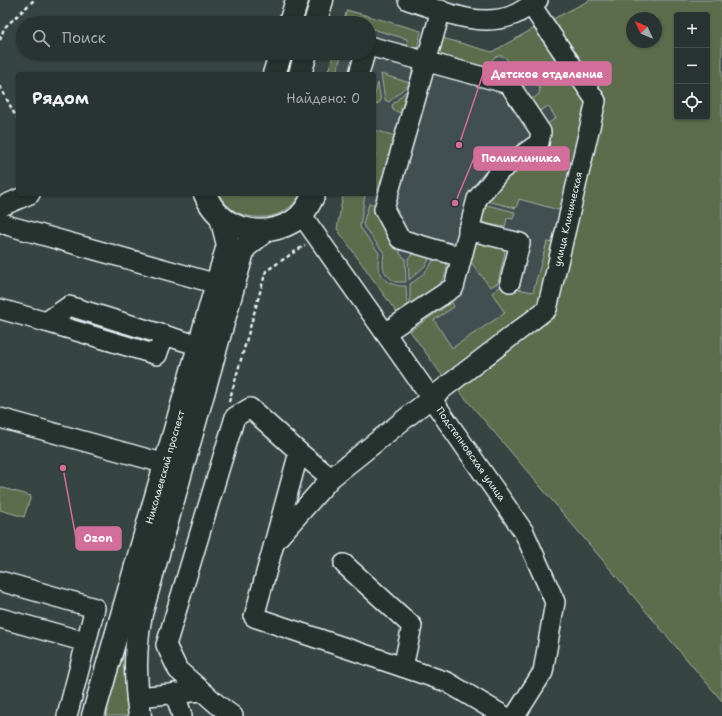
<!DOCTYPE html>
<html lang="ru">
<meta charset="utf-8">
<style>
:root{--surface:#283332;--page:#303b3a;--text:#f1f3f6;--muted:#a5aaac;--line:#444e4d}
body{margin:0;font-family:"Shantell Sans",sans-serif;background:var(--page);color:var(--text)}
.controls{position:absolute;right:12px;top:12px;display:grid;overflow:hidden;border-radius:4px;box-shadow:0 1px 3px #0004}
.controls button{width:36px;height:36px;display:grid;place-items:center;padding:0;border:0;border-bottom:1px solid var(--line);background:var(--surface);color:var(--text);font:20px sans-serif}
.compass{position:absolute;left:626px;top:12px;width:36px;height:36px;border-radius:50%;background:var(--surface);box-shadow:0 1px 3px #0004;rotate:314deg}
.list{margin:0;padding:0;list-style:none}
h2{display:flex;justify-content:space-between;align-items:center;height:52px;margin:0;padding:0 16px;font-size:17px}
h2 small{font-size:13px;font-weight:400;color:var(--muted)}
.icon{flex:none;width:22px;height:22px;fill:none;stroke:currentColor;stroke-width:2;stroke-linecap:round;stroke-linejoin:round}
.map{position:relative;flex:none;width:722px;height:716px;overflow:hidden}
.search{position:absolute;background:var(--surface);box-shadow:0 1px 3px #0004;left:16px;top:16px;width:360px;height:44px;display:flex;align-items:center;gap:10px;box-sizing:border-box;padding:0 14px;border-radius:22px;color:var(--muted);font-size:15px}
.panel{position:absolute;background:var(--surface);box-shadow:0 1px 3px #0004;left:16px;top:72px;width:360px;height:124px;border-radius:4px}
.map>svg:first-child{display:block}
</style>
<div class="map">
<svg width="722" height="716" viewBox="0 0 722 716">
<rect width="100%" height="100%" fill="#364442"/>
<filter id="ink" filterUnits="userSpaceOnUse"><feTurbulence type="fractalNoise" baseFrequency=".025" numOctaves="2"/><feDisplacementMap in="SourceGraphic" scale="8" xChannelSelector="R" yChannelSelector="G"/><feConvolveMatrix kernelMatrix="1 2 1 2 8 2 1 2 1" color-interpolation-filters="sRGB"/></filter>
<g filter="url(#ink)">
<polygon fill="#425051" points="347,10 492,52 538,26 592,104 544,305 444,378 337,229 343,194 374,194 374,74 327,74 334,53 369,53 369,23 343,23"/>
<g fill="#5c6c4e" stroke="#a2aea3" fill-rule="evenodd">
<path d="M590 0H722V701L455 386 553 311 601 98 547 22ZM677 15H707V117H677ZM632 18H656V42H632Z"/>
<polygon points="347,10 421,31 416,54 408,49 407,39 369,28 369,23 343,23"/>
<path d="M538 26 592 104 566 212 519 199 516 208 483 200 546 125 556 118 548 106 540 111 528 98H534L539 94 540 89 537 84 530 81 525 84 523 89 513 76 502 72C505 71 508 69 508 66 511 50 483 54 494 70L436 54 439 37 492 52Z"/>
<polygon points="334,53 342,53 336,74 327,74"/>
<polygon points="381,74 410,83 389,102 385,100"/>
<polygon points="378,83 381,101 376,105 374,104 374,97"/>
<polygon points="408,89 401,113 393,110 392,105"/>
<polygon points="374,130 396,136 380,191 374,188 374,160 376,153 374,152"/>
<path d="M219 194H300C286 225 233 225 219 194Z"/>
<path d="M343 194H365L360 227 379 253C379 257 378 261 378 266 379 280 394 287 406 286L407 306 397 313 337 229Z"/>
<path d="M369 204H377L400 249V254L405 258 406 282H395C382 272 382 269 384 253L364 227 363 224Z"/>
<polygon points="483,204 515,212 513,219 507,218 505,227 484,223 480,218"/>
<polygon points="479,241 502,247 505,252 498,283 490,287 470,261 475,242"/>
<polygon points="547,242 559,243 544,305 444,378 410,331 452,302 454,307 434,320 452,348 505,313 492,293 501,286 533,292"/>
<polygon points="412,253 430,257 426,265 409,280 408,258 411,256"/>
<path d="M434 259 445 262 447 264C448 285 425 294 410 304V284C421 277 428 270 434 259Z"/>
<polygon points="0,487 31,496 24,517 0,510"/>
<polygon points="125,648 126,700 130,716 105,716"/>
</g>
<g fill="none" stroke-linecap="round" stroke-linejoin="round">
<defs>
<g id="minor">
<path d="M408 0C440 10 477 28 511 16 520 13 529 6 538 0"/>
<polyline points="441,10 384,209 400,239 461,257"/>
<polyline points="369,46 509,84 541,132 539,143 501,170 477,199 454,287 385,333"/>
<polyline points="359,74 365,53"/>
<polyline points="0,207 30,194"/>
<polyline points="301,214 431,398 524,532 555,602 543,672 515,716"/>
<polyline points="0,222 10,226 217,284"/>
<polyline points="468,230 520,243 510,282"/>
<polyline points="0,309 46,322 69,306 200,346"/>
<polyline points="46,322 157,355 164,335"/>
<polyline points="0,418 166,464"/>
<polyline points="278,538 331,478"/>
<polyline points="344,564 412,626 403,667"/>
<polyline points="0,581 95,608 67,716"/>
<polyline points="0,618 86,642"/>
<polyline points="175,693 182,716"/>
<polyline points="137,697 202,691"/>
<polyline points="233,716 218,705 178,670 166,645 235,417 250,408 299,452"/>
<polyline points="504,716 447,682 254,617 299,452 331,478 431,398 547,309 596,101 531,5"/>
</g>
<g id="major">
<polyline points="290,23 297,0"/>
<polyline points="315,23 322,0"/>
<polyline points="274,74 281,53"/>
<polyline points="300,74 306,53"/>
<path d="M205 194C219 229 260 240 292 222 303 216 309 205 314 194"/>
<polyline points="93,716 228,245 221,217"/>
<path d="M140 716C135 680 134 651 141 614L244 248 265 231"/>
</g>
</defs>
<use href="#minor" stroke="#e8f1f8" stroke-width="22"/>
<use href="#major" stroke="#e8f1f8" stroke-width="25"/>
<g stroke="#e8f1f8" stroke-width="2.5" stroke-dasharray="4 3" stroke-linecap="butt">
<polyline points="0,40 4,28 34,0"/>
<polyline points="0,86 15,115 18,118"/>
<polyline points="229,402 266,271 305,245"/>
</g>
<use href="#minor" stroke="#26332d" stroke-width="19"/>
<use href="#major" stroke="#26332d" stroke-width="22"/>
</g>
</g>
<g text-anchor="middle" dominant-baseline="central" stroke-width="3.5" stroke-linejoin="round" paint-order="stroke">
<g font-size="10" fill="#e8f1f8" stroke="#26332d">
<text transform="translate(568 219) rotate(-77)">улица Клиническая</text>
<text transform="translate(471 454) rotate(55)">Подстепновская улица</text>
<text transform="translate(165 467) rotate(-74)">Николаевский проспект</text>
</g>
</g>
<path fill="none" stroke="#d16f9a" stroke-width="1.5" d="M459 145L483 74M455 203L474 158M63 468L76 538"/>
<g fill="#d16f9a" stroke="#26332d" stroke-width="1.5">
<circle cx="459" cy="145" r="4"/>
<circle cx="455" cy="203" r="4"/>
<circle cx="63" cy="468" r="4"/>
</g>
<g fill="#d16f9a" stroke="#d16f9a" stroke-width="1.5">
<rect x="483" y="62" width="128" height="23" rx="4"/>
<rect x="474" y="147" width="95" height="23" rx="4"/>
<rect x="76" y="527" width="45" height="23" rx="4"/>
</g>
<g font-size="11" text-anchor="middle" font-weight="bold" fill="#fff">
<text x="547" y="78">Детское отделение</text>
<text x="521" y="162">Поликлиника</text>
<text x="98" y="542">Ozon</text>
</g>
</svg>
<div class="controls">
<button>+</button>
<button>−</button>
<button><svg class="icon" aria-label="locate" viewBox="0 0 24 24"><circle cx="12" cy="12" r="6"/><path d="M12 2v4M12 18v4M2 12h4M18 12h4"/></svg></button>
</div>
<svg class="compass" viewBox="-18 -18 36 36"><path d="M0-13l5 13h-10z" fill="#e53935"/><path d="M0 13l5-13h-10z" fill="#a5aaac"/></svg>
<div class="search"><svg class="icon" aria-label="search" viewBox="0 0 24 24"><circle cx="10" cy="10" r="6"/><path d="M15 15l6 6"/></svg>Поиск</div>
<section class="panel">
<h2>Рядом<small>Найдено: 0</small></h2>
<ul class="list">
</ul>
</section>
</div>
